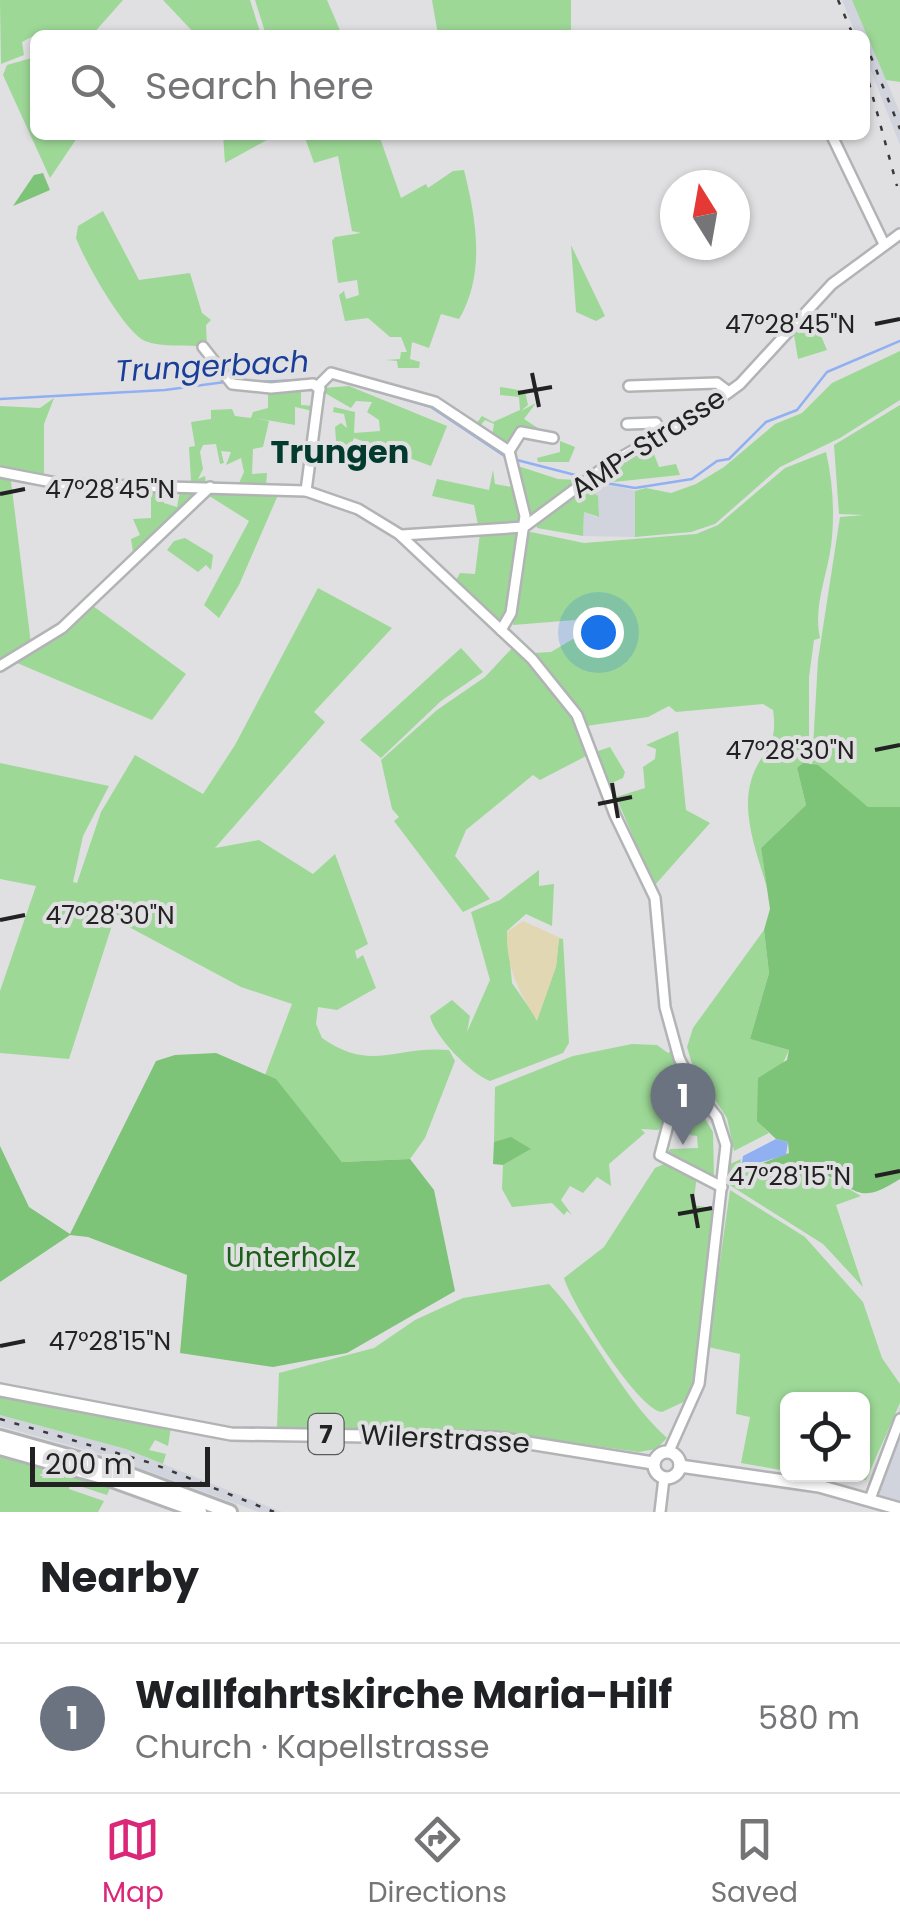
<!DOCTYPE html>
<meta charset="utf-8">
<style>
:root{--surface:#fff;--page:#f2f2f2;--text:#202124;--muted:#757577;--line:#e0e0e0;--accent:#db2777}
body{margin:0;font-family:Poppins,sans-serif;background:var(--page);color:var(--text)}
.controls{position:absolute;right:30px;bottom:30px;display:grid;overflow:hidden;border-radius:15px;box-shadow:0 2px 8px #0004}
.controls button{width:90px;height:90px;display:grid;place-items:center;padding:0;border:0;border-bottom:2px solid var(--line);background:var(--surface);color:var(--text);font:50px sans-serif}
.compass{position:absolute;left:660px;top:170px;width:90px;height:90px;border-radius:50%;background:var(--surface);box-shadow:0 2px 8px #0004;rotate:349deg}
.scale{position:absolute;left:30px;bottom:25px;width:180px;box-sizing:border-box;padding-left:10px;border:5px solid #222223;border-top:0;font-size:28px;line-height:35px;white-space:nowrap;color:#222223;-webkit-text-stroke:8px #e0e0e2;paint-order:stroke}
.you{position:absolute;left:598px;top:632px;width:35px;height:35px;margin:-25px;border:8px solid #fff;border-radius:50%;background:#1a73e8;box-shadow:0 0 0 15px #1a73e833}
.badge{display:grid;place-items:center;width:65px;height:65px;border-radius:50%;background:var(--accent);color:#fff;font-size:32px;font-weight:700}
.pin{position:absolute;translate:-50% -82px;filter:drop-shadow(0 2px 5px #0008)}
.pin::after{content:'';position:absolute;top:52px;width:35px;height:30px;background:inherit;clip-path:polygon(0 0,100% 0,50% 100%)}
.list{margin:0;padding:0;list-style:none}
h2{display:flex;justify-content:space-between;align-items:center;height:130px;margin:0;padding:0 40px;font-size:42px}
h2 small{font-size:32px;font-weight:400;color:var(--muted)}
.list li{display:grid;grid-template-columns:65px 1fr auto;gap:30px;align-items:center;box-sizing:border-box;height:150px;padding:0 40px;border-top:2px solid var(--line)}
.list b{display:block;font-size:38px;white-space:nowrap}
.list p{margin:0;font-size:32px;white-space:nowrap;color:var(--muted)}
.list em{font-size:32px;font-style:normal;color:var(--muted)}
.icon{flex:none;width:55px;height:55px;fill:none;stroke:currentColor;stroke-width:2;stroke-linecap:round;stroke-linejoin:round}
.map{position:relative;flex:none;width:900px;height:1512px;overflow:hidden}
.search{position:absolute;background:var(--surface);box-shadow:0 2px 8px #0004;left:30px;right:30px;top:30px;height:110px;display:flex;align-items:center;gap:25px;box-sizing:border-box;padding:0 35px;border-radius:15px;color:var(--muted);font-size:38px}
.sheet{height:280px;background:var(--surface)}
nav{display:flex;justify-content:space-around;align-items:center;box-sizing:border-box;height:140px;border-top:2px solid var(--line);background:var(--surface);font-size:28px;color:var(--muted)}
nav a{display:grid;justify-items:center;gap:5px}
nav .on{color:var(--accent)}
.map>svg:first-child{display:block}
</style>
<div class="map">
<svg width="900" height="1512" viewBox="0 0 900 1512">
<rect width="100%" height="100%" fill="#e0e0e2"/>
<g fill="#d1d4dd">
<polygon points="842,0 853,0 900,113 900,145 865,56 865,35 856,35"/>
<polygon points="591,479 636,491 635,537 583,536 584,512 598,518 583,486"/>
<polygon points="900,1406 900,1512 869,1503"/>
<polygon points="0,1415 126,1449 282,1512 259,1512 107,1456 0,1426"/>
</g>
<g fill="#9dd897">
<polygon points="0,0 123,0 92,35 35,35 22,42 24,55 1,64"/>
<polygon points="163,0 250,0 261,35 196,35"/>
<polygon points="255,0 327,0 342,35 266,35"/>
<polygon points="432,0 571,0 571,35 438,35"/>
<polygon points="852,0 900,0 900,82 886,80"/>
<polygon points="35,57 35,135 79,135 50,178 3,75 7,65"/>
<polygon points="223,135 276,135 225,163"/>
<path d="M304 135H379L401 198 426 184 428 188 453 171 464 170C476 218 486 274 459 319L441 314 429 348 412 342 410 359 420 362 419 368H398L397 361 386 360 400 359 401 352H407L401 337H390L368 318 345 321 339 295 344 291 346 299 359 295 357 280 338 283 332 241 335 237 361 233 352 231 338 156 314 163Z"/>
<path d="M103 211 139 280 190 273 202 313 211 320 206 325 207 347C188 344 163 348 145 341 125 333 84 260 76 238L78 226Z"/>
<polygon points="571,245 605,316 596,321 576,312"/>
<polygon points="816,311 819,314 813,317 827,350 798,359 794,335"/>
<polygon points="900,351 900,400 840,438 780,467 715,524 691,532 635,537 635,491 646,488 671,493 696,484 724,467 775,424 802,413 832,383"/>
<polygon points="349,386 447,426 431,466 354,438 349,450 336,441 335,427 341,423 347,428 344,414 333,412 334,407 355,412 354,433 380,431 379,420 367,412 372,402 356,401 351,408 323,392 323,388"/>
<polygon points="500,387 525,391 528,405 521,411 536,403 524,419 544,432 524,429 505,446 492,436 494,424 485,420 479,427 476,424 482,416 493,422 520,410 519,397 500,395"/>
<polygon points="301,388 301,405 315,406 313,411 295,407 295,425 255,418 269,421 263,447 253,449 252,474 267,473 266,486 239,483 244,472 241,458 226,465 231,452 221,451 224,463 220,464 216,444 203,445 200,452 203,469 198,479 205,476 206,485 186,485 191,481 189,447 195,446 191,422 211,419 211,410 232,409 235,416 251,418 253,412 268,408 268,392"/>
<polygon points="54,398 44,424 44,480 0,470 0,406 40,408"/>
<polygon points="900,405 900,807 868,807 812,765 818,660 840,517 864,515 839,514 834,445"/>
<polygon points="560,441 575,447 569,462 538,462 537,458 560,452"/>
<polygon points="650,444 659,467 676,464 680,475 594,484 591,479"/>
<path d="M826 452C833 482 835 515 831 546 827 576 813 607 820 638L814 640 809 677V764L797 768 806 805 761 848 767 888C758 856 741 815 751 781 760 749 779 751 773 710L763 704 676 712 669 706 648 717 586 726 532 653 551 652 578 636 576 624 583 622V614L575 620 513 625 524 535 531 532 584 543 696 534 718 525 785 468Z"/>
<polygon points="518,466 558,479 578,480 531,517"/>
<polygon points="493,470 495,484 512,487 515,480 522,522 517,527 479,530 474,505 432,496 437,479 489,490"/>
<polygon points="0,478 11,481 31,644 0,661"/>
<polygon points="583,486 598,496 599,517 584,512 583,536 537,528 536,522"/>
<polygon points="202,490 134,559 131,539 140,535 133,519 151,518 151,492 160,491 164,503 177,507 180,491"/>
<polygon points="203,492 278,495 239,585 219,618 204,605 249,521"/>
<polygon points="505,531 517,532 508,618 495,621 454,584 460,573 475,574 480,533"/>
<polygon points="185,538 213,555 211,570 206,565 198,572 167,550 174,541"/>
<path d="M318 588 392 628 314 712 325 722 215 848 259 840 313 874 335 854 368 944 355 951 357 959 363 955 376 988 337 1010 318 1007 316 1024 322 1038C372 1073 395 1045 449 1050L455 1061 425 1138 410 1159 342 1162 276 1080 265 1075 292 1004 241 987 114 919 69 1059 0 1053V991L36 886 0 879V763L109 786 83 836 73 882 77 883 101 812 135 755 203 794 235 745Z"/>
<polygon points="93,606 186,674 152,720 17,663"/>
<polygon points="514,646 571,710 590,754 540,780 533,775 466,830 455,856 490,899 463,912 394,821 399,817 392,809 381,760 437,710 485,677"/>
<polygon points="461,648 483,672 441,701 381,758 360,740"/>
<polygon points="678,731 686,810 710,823 654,886 632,844 635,841 616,797 645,788 643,767 655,759 656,749 646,745"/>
<polygon points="610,747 625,772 623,778 607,785 595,752"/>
<path d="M539 870V886L554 884 552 926 526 914 507 931 512 983 537 1019 556 966 559 938 563 939 569 1043 563 1053 490 1081C471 1074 434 1036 430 1016L452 1000 470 1016 467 1032 490 980 471 912 500 900Z"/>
<polygon points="764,930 769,973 750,1039 789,1050 757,1120 769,1133 734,1151 727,1118 693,1067 687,1047 693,1028"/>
<polygon points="632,1044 657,1045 668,1053 673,1049 688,1094 665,1125 658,1130 641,1129 645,1133 609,1164 611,1186 597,1177 583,1193 570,1186 561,1200 572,1215 567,1211 564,1215 552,1203 512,1207 502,1189 503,1165 531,1149 494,1142 495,1087 573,1056"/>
<polygon points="693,1099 713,1132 714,1178 665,1157 670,1149 698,1148 697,1136 690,1135 689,1130 670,1130"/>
<polygon points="741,1159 739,1174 785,1164 793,1170 819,1172 861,1196 836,1205 863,1287 823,1244 728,1184 730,1164"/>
<path d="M664 1164 697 1176 693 1205 718 1209 692 1398 662 1412C638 1410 571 1303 564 1278L604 1247 655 1168Z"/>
<polygon points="730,1190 805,1237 863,1302 882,1358 900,1384 900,1403 866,1480 806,1475 862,1474 862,1400 788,1400 787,1471 741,1463 750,1417 736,1414 740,1354 708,1347"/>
<path d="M549 1284C593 1331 619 1394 667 1438L656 1449 639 1452 480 1430 277 1427 279 1373 374 1348 415 1320 463 1298Z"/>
<polygon points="0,1394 171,1427 168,1446 155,1440 149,1450 166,1454 163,1464 126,1449 0,1415"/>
<polygon points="0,1454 110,1488 107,1495 70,1483 69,1489 104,1501 98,1512 0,1512"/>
</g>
<g fill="#7dc378">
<polygon points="43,173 50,190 13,206 34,175"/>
<path d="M803 763 818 765 868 807H900V1179C859 1205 860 1191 822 1173 809 1167 796 1174 785 1164H760L789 1153 788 1142 776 1139 757 1121 758 1078 787 1060 789 1050 750 1039 769 973 764 930 770 909 761 848 806 805 797 768Z"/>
<polygon points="216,1053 276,1079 342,1162 410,1159 434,1190 455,1291 347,1353 273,1367 180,1353 187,1275 88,1237 70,1235 0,1282 0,1146 29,1207 70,1234 156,1061 175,1055"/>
<polygon points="511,1137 531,1149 503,1165 493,1164 494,1142"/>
</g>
<path fill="#e1d7b2" d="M523 921 563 939H559L556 967 537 1021C519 991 506 968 507 932Z"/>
<polygon fill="#90b0f2" points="776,1139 788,1142 786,1155 741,1168 743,1156"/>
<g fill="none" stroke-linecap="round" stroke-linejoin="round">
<g stroke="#90b0f2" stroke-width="2.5">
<polyline points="328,379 345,381"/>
<polyline points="258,382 320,379"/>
<polyline points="357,385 431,407 506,457"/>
<polyline points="0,399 165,390 225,382"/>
<polyline points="513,459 583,477"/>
<polyline points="595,481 635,488 692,479 717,461 729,459 766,422 797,410 827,372 900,341"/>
</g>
<defs>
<g id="minor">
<polyline points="832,136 884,244"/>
<polyline points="203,347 232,384 271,388 313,384 320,389"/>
<polyline points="629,386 717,383 729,392"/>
<polyline points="627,424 656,423 663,434"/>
<polyline points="509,451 521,432 553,438"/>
<polyline points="0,472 62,484 306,491 358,509 399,534 532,659 577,715 615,815 655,898 665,1007 679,1058 692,1085 717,1117 726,1145 699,1384 669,1451"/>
<polyline points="306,491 320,384 331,373 435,402 509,451 525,516 511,613 501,630"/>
<polyline points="402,535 524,527 606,466 707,408 740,384 832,284 900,234"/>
<polyline points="0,666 62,628 210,487"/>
<polyline points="697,1092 669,1121 660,1155 722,1187"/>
<polyline points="870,1499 900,1419"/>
<polyline points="660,1512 664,1478"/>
</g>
<g id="major">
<polyline points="0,1390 231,1434 497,1438 653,1463"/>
<circle cx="667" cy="1465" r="13"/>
<polyline points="680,1466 819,1486 900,1509"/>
</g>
<g id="highway">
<polyline points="0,1437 115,1469 230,1512"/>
<polyline points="0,1448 106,1478 200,1512"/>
</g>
</defs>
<use href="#minor" stroke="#b2b3b5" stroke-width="14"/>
<use href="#major" stroke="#b2b3b5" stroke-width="16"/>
<use href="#highway" stroke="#b2b3b5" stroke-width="18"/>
<use href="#minor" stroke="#fff" stroke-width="9"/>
<use href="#major" stroke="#fff" stroke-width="11"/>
<use href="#highway" stroke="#fff" stroke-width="12"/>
<g stroke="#39393a" stroke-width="2.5" stroke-dasharray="5 10" stroke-linecap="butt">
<polyline points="838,0 853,35"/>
<polyline points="865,42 900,129"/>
<polyline points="865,68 897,186"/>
<polyline points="0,1419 151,1463 274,1512"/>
</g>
</g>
<path fill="none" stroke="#222223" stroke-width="4" d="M875 324 900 319M532 373 539 407M518 393 552 387M0 494 25 489M875 750 900 745M612 783 618 818M598 804 632 797M0 920 25 915M875 1176 900 1171M692 1194 698 1228M678 1214 712 1208M0 1346 25 1341"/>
<g text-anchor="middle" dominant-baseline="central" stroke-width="8" stroke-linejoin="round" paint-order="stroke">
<rect fill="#e0e0e2" stroke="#5b5b5c" stroke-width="2.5" x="308.5" y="1414" width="35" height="40" rx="8"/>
<g font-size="25" font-weight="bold" fill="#222223">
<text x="326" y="1434">7</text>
</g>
<g font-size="28" fill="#222223" stroke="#e0e0e2">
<text transform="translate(648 443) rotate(-33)">AMP-Strasse</text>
<text transform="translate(445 1439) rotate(3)">Wilerstrasse</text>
</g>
<g font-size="28" fill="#1b6017" stroke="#e0e0e2">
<text x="291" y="1257">Unterholz</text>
</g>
<g font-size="30" font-style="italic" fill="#183e9a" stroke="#e0e0e2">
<text transform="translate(212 366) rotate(-3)">Trungerbach</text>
</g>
<g font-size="32" font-weight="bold" fill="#023a2d" stroke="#e0e0e2">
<text x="340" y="451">Trungen</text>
</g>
</g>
<g font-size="25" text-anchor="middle" fill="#222223" stroke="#e0e0e2" stroke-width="8" stroke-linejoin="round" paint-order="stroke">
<text x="790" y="333">47°28'45"N</text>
<text x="110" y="498">47°28'45"N</text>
<text x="790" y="759">47°28'30"N</text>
<text x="110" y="924">47°28'30"N</text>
<text x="790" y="1185">47°28'15"N</text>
<text x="110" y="1350">47°28'15"N</text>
</g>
</svg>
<div class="controls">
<button><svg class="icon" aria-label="locate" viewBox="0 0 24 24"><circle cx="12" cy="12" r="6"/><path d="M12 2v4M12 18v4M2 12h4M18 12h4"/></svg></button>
</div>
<svg class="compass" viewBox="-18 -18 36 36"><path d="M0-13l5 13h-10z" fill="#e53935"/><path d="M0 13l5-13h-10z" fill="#757577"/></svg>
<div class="scale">200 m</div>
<div class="you"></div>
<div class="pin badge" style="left:683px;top:1145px;background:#6b7280">1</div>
<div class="search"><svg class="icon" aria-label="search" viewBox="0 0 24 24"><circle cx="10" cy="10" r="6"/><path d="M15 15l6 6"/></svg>Search here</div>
</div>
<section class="sheet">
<h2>Nearby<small></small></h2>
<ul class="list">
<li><span class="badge" style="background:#6b7280">1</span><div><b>Wallfahrtskirche Maria-Hilf</b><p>Church · Kapellstrasse</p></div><em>580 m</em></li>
</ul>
</section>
<nav>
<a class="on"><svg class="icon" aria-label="map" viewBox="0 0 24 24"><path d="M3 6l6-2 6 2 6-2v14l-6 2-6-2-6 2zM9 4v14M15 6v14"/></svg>Map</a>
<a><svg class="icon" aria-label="directions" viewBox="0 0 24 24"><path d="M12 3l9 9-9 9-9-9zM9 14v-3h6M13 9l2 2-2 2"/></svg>Directions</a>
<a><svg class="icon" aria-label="saved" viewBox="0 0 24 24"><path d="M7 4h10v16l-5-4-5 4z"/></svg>Saved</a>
</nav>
